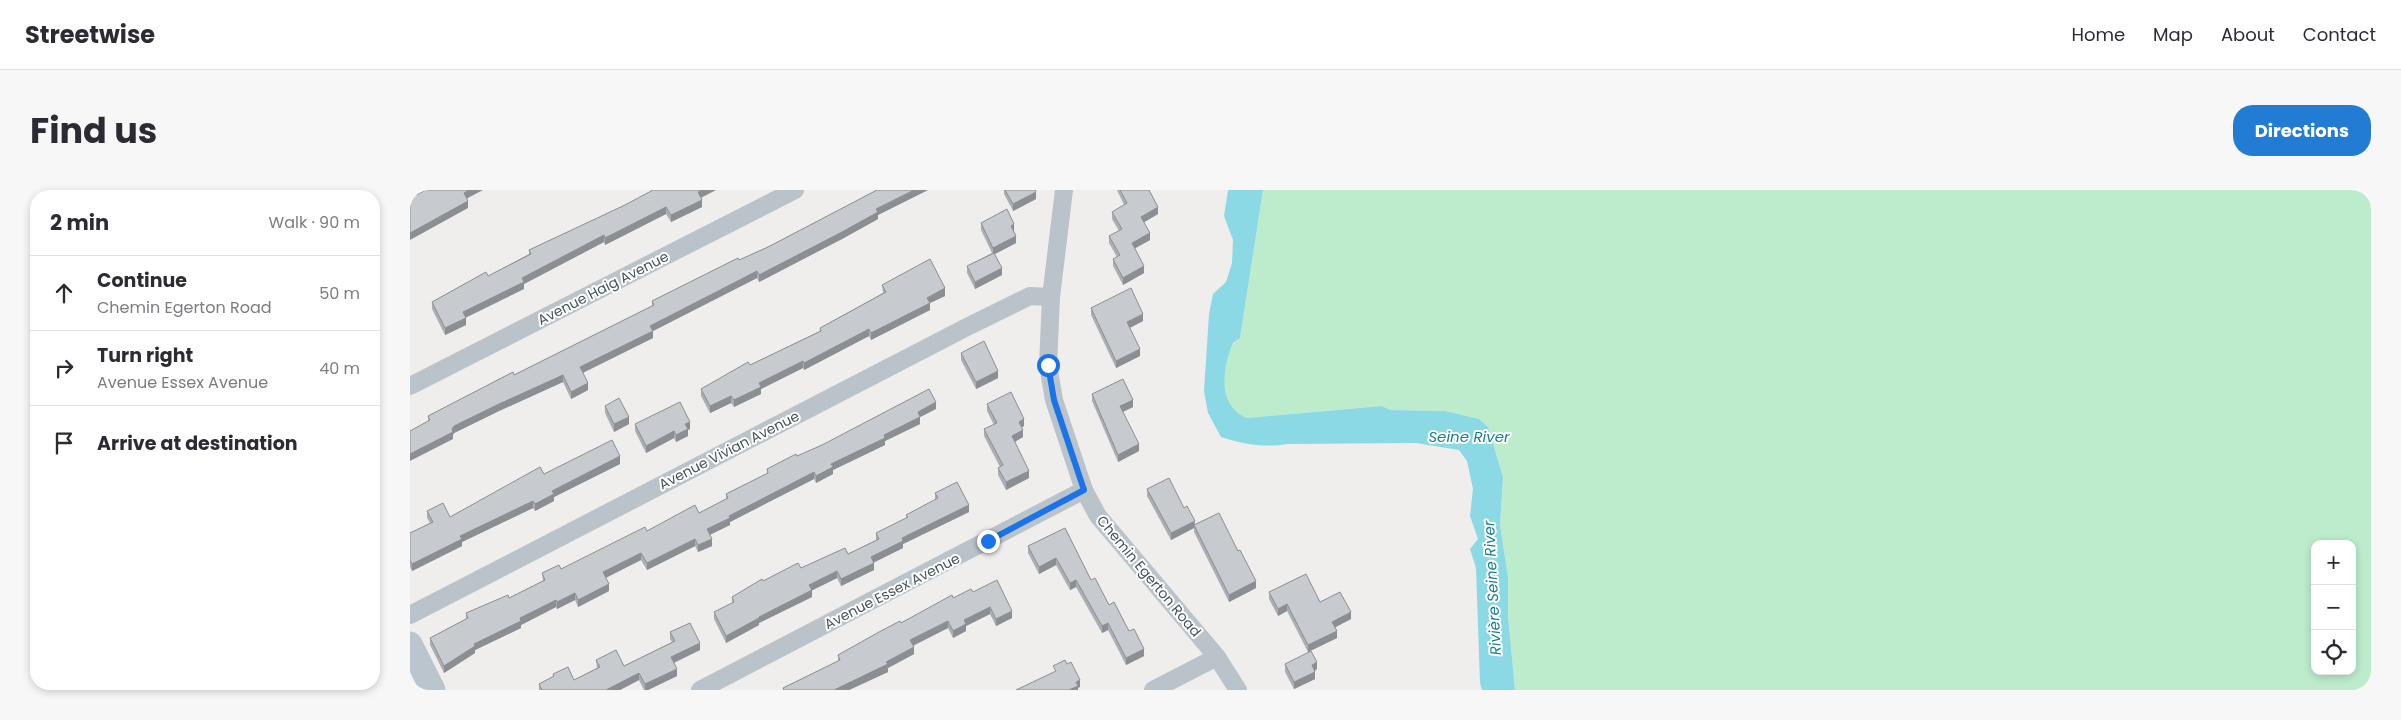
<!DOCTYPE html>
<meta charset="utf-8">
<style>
:root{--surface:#fff;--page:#f7f7f7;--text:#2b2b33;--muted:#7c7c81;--line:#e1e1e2;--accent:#237cd4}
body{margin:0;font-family:Poppins,sans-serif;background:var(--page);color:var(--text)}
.controls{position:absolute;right:15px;bottom:15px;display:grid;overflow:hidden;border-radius:10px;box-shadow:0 2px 8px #0003}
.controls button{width:45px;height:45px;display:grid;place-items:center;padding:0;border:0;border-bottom:1px solid var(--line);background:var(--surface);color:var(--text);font:25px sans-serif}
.stop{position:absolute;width:15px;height:15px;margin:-11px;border:4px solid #1a73e8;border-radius:50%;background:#fff}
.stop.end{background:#1a73e8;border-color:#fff;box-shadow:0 1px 5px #0008}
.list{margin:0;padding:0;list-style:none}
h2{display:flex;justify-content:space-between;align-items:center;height:65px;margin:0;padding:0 20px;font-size:21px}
h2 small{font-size:16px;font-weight:400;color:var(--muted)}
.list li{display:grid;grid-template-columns:32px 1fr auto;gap:15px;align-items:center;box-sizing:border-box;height:75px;padding:0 20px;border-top:1px solid var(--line)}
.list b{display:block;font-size:19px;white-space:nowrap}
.list p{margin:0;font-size:16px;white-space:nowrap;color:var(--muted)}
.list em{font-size:16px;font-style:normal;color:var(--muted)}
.icon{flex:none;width:28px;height:28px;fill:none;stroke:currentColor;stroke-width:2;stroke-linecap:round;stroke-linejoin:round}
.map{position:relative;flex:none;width:1961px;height:500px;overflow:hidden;border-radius:20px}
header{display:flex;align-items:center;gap:30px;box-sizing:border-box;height:70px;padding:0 25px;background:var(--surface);border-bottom:1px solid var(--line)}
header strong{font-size:24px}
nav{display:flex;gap:28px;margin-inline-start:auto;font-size:18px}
.intro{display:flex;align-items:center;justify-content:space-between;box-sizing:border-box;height:120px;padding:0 30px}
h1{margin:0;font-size:35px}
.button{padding:12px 22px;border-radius:20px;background:var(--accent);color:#fff;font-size:18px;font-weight:700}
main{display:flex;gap:30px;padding:0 30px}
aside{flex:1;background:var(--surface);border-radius:20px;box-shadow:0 2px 8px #0003}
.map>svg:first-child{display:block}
</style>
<header>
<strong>Streetwise</strong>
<nav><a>Home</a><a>Map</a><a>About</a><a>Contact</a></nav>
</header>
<div class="intro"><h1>Find us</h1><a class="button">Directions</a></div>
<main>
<aside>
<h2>2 min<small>Walk · 90 m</small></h2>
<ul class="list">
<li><svg class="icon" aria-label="ahead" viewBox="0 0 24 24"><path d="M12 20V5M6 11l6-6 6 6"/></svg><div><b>Continue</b><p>Chemin Egerton Road</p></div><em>50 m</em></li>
<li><svg class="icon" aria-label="right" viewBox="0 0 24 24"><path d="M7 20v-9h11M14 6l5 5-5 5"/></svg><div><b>Turn right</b><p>Avenue Essex Avenue</p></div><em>40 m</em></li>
<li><svg class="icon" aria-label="arrive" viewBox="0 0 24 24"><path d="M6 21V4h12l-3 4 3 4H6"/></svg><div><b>Arrive at destination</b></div></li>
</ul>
</aside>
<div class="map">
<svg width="1961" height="500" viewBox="0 0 1961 500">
<rect width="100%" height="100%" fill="#f0eded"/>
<path fill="#bdeccc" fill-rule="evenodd" d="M853 0H1961V500H1105L1098 426V387L1090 335 1093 287 1078 237 1069 229 1035 221 980 220 972 216 837 228C834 227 829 225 826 223 809 206 809 161 830 148ZM1905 354H1942V481H1905Z"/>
<path fill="#8cd9e6" d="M818 0H853L830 148 823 153C812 178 807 216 837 228L972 216 980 220 1035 221 1069 229 1078 237 1093 287 1090 335 1098 387V426L1105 500H1072L1070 493 1066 378 1060 359 1068 349 1060 326 1063 299 1057 271 1049 260 1006 253 877 254C855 258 832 254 811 247L798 223 794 201 799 124 803 104 816 92 822 73 823 50 814 26Z"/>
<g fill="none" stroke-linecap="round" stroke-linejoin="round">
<g stroke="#b9c3c9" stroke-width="18">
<polyline points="654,0 641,107 638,175 644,210 674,300 688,326 807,467 828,500"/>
<polyline points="0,196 385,0"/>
<polyline points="0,425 557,137 620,106 641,107"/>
<polyline points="290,500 674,300"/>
<polyline points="743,500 807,467"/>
</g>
<polyline stroke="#bac5ce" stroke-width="25" points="0,454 23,500"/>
</g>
<g fill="#abafb3">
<polygon points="306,0 291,8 292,17 261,32 256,24 195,55 194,52 114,94 114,99 56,127 56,135 35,145 22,119 22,112 78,86 119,64 119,60"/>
<polygon points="467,0 518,0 468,25 468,29 432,49 349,92 347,88 243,141 243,148 173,183 178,200 161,209 153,192 89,221 44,243 43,245 43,249 18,232 18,226 104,185 242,116 242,111 358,57"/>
<polygon points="594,0 625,0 626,9 603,21 594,4"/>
<polygon points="707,0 739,0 748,24 734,32 740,50 725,58 734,83 713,95 703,76 703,69 707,67 699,53 699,46 709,41 702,29 702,22 714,15"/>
<polygon points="571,33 604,41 606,53 585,64 592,85 565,99 557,83 557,76 582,63 571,40"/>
<polygon points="472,95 535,106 520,113 520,120 461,150 459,146 394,180 393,178 351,199 351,204 324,217 321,213 300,223 291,206 291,199 410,141 410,138 473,103"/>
<polygon points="681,118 733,131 720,138 730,166 706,178 681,125"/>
<polygon points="551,163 588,188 566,199 551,170"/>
<polygon points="682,204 723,217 713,222 729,261 708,272 682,211"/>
<polygon points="577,214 614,236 612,237 613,247 605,252 619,288 596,300 588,285 588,278 590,277 574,246 574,239 584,235 577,221"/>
<polygon points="195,216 219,234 204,242 195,223"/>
<polygon points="526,219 510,227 510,234 475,251 475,255 423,280 423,284 406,293 404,289 320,332 320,335 300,345 302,356 288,362 285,356 237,380 231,370 196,388 199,401 168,417 165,410 147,419 146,417 111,435 111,438 65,460 65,463 34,483 20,455 20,448 56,429 56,423 99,408 133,391 132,383 151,379 237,341 289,323 316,309 316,304 357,284 357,279 387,266"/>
<polygon points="225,234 280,239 278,240 278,246 266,252 264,248 236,263 225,241"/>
<polygon points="210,274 144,307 144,311 125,321 123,318 52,352 52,356 2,381 0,377 0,343 20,333 17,328 17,321 40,327 134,284"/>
<polygon points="737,299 774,318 785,335 846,398 819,412 784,342 784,338 761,350 737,306"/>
<polygon points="525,303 559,322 493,354 493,358 464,372 464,380 431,396 427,388 402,400 402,407 349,433 349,435 316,453 304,429 304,422 322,413 322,407 353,391 438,364 466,350 466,343 496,328 496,325 525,310"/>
<polygon points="655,338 681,390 719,441 734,466 716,475 698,440 692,443 666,397 660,400 646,375 629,384 618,363 618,356"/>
<polygon points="563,402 602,428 586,436 580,424 556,436 556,441 543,448 538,438 503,456 504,464 478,478 478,482 439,500 373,500 373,498 428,471 428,465 543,408"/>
<polygon points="859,402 910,412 941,429 925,437 927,448 898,462 877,421 868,426 859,409"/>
<polygon points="260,442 290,460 264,473 267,486 238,500 234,500 229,490 210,500 129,500 129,494 143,487 143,484 164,490 187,478 186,470 214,476 262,452 260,449"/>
<polygon points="875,474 907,479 905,481 905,489 884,499 875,482"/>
</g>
<g fill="#8b8e92">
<polygon points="59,0 73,0 54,10 54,3"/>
<polygon points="292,0 306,0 288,9 288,2"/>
<polygon points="504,0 518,0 468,25 468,29 432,49 349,92 349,85 466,19"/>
<polygon points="626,2 626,9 603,21 603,14"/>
<polygon points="292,10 292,17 261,32 261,25"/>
<polygon points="58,11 58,18 0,50 0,43"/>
<polygon points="256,17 256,24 195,55 195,48"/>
<polygon points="748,17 748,24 731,34 731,27"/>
<polygon points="604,34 604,41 601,43 601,36"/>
<polygon points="740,43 740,50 722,60 722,53"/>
<polygon points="194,45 194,52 114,94 114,99 53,129 53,122 112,88"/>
<polygon points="606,46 606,53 583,65 583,58"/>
<polygon points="734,76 734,83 713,95 713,88"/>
<polygon points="592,78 592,85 565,99 565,92"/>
<polygon points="347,81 347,88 243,141 243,148 170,184 170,177 240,136"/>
<polygon points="535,98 535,106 520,113 520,120 461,150 461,143 517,108"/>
<polygon points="733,124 733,131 717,139 717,132"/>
<polygon points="56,128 56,135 35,145 35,138"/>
<polygon points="459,139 459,146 394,180 394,173"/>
<polygon points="730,159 730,166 706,178 706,171"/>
<polygon points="393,171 393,178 351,199 351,204 324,217 324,210 349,193"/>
<polygon points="588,181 588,188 566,199 566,192"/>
<polygon points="153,185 153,192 89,221 44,243 43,245 43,249 0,271 0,264 44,236 89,214"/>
<polygon points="178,193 178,200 161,209 161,202"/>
<polygon points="321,206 321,213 300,223 300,216"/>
<polygon points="723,210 723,217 710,223 710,216"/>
<polygon points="526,212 526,219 510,227 510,234 475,251 475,255 423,280 423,284 406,293 406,286 421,274 474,245 508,222"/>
<polygon points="219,227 219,234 204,242 204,234"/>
<polygon points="614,229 614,236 609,239 609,232"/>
<polygon points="280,232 280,239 278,240 278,246 266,252 266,245 275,234"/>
<polygon points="613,240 613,247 602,253 602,246"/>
<polygon points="264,241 264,248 236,263 236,256"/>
<polygon points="729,254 729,261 708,272 708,265"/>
<polygon points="210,266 210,274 144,307 144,311 125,321 125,314 142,301"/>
<polygon points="619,281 619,288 596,300 596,292"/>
<polygon points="404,282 404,289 320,332 320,335 297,346 297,339 319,326"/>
<polygon points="123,311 123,318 52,352 52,356 2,381 2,374 50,346"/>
<polygon points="559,315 559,322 493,354 493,358 461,374 461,367 492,348"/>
<polygon points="785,331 784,338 761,350 761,343"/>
<polygon points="285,349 285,356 237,380 237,373"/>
<polygon points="302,349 302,356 288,362 288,355"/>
<polygon points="231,363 231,370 193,389 193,382"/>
<polygon points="646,368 646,375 629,384 629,377"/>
<polygon points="464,373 464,380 431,396 431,389"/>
<polygon points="427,381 427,388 399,402 399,395"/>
<polygon points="666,390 666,397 660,400 660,393"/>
<polygon points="846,391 846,398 819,412 819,405"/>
<polygon points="199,394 199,401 168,417 168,410"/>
<polygon points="402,400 402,407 349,433 349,435 316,453 316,446 349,427"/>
<polygon points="165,403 165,410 147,419 147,412"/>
<polygon points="146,410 146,417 111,435 111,438 65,460 65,463 34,483 34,476 64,454 110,428"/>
<polygon points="877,414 877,421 868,426 868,419"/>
<polygon points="580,417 580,424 556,436 556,441 543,448 543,441 554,430"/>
<polygon points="602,421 602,428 586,436 586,429"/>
<polygon points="941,422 941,429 922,439 922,432"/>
<polygon points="538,431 538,438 500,457 500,450"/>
<polygon points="698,433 698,440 692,443 692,436"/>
<polygon points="927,441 927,448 898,462 898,455"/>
<polygon points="290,453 290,460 261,474 261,467"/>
<polygon points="504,457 504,464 478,478 478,482 439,500 424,500"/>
<polygon points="734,459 734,466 716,475 716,468"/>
<polygon points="907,472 907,479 902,482 902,475"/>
<polygon points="267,479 267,486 238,500 235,500 235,494"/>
<polygon points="905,482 905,489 884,499 884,492"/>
<polygon points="229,483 229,490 210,500 196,500"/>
<polygon points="670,490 670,497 668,498 668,500 659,500 666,492"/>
</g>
<g fill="#c7cbd0" stroke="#8b8e92">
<polygon points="16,0 59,0 54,3 58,11 0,43 0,8"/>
<polygon points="243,0 292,0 288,2 292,10 261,25 256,17 195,48 194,45 112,88 114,92 53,122 56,128 35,138 22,112 76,82 78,86 121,64 119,60 215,15"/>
<polygon points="467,0 504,0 466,19 468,22 432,42 349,85 347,81 240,136 243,141 170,177 178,193 161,202 153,185 89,214 44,236 42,239 43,242 0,264 0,241 20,230 18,226 103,182 104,185 244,115 242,111 328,68 329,70 358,57"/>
<polygon points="595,0 625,0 626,2 603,14"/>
<polygon points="710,0 739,0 748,17 731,27 740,43 722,53 734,76 713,88 703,69 710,65 699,46 712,39 702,22 717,13"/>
<polygon points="597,19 604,34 601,36 606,46 583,58 571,33"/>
<polygon points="584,63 592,78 565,92 557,76"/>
<polygon points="520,69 535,98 517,108 520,113 461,143 459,139 394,173 393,171 349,193 351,197 324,210 321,206 300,216 291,199 338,172 340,175 411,141 410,138 476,102 472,95"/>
<polygon points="721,98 733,124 717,132 730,159 706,171 681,118"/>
<polygon points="574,151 588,181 566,192 551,163"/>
<polygon points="713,189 723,210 710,216 729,254 708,265 682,204"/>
<polygon points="519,199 526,212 508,222 510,227 474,245 475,248 421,274 423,277 406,286 404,282 319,326 320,328 297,339 302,349 288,355 285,349 237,373 231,363 193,382 199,394 168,410 165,403 147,412 146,410 110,428 111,431 64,454 65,456 34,476 20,448 58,428 56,423 98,405 99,408 135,390 132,383 149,375 151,379 235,337 237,341 285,315 289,323 318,308 316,304 358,283 357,279 386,264 387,266 412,255"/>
<polygon points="601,202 614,229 609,232 613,240 602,246 619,281 596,292 588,278 593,275 574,239 587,233 577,214"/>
<polygon points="209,208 219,227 204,234 195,216"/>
<polygon points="270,212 280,232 275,234 278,239 266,245 264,241 236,256 225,234"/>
<polygon points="202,250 210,266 142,301 144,304 125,314 123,311 50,346 52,349 2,374 0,370 0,343 23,332 17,321 33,313 40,327 130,277 134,284"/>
<polygon points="759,288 774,318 777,316 785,331 761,343 737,299"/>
<polygon points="547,292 559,315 492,348 493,351 461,367 464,373 431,389 427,381 399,395 402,400 349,427 349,428 316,446 304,422 324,412 322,407 352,389 353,391 388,373 391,378 435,358 438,364 469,349 466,343 498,327 496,325 528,308 525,303"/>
<polygon points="809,323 828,361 830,360 846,391 819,405 784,335"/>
<polygon points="655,338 681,390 685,388 699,415 704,412 719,441 724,439 734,459 716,468 698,433 692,436 666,390 660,393 646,368 629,377 618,356"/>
<polygon points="896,384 910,412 930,402 941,422 922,432 927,441 898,455 877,414 868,419 859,402"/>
<polygon points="587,390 602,421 586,429 580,417 554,430 556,434 543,441 538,431 500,450 504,457 476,472 478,474 424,500 374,500 373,498 430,470 428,465 469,442 490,431 491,433 542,405 543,408 561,399 563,402"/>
<polygon points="280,433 290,453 261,467 267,479 235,494 229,483 196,500 132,500 129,494 144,486 143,484 158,477 164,490 190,477 186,470 206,460 214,476 265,451 260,442"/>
<polygon points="901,461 907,472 902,475 905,482 884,492 875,474"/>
<polygon points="655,470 657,474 661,472 670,490 666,492 668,496 659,500 606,500 646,481 643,476"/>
</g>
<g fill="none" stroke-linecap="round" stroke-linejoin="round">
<polyline stroke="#1a73e8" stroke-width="6" points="578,351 674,300 644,210 638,175"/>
</g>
<g text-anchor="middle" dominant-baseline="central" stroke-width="4" stroke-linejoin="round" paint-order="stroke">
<g font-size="14" fill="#465259" stroke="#fff">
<text transform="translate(193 98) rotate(-27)">Avenue Haig Avenue</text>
<text transform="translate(319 260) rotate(-27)">Avenue Vivian Avenue</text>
<text transform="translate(739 386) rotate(50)">Chemin Egerton Road</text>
<text transform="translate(482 401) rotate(-27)">Avenue Essex Avenue</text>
</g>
<g font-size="15" font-style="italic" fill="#147f91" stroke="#fff">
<text x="1059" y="246">Seine River</text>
<text transform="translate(1082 398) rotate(-93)">Rivière Seine River</text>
</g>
</g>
</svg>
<div class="controls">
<button>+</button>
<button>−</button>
<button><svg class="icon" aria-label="locate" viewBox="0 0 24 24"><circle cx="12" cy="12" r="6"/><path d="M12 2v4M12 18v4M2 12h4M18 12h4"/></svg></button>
</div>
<div class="stop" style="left:638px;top:175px"></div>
<div class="stop end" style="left:578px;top:351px"></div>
</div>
</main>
